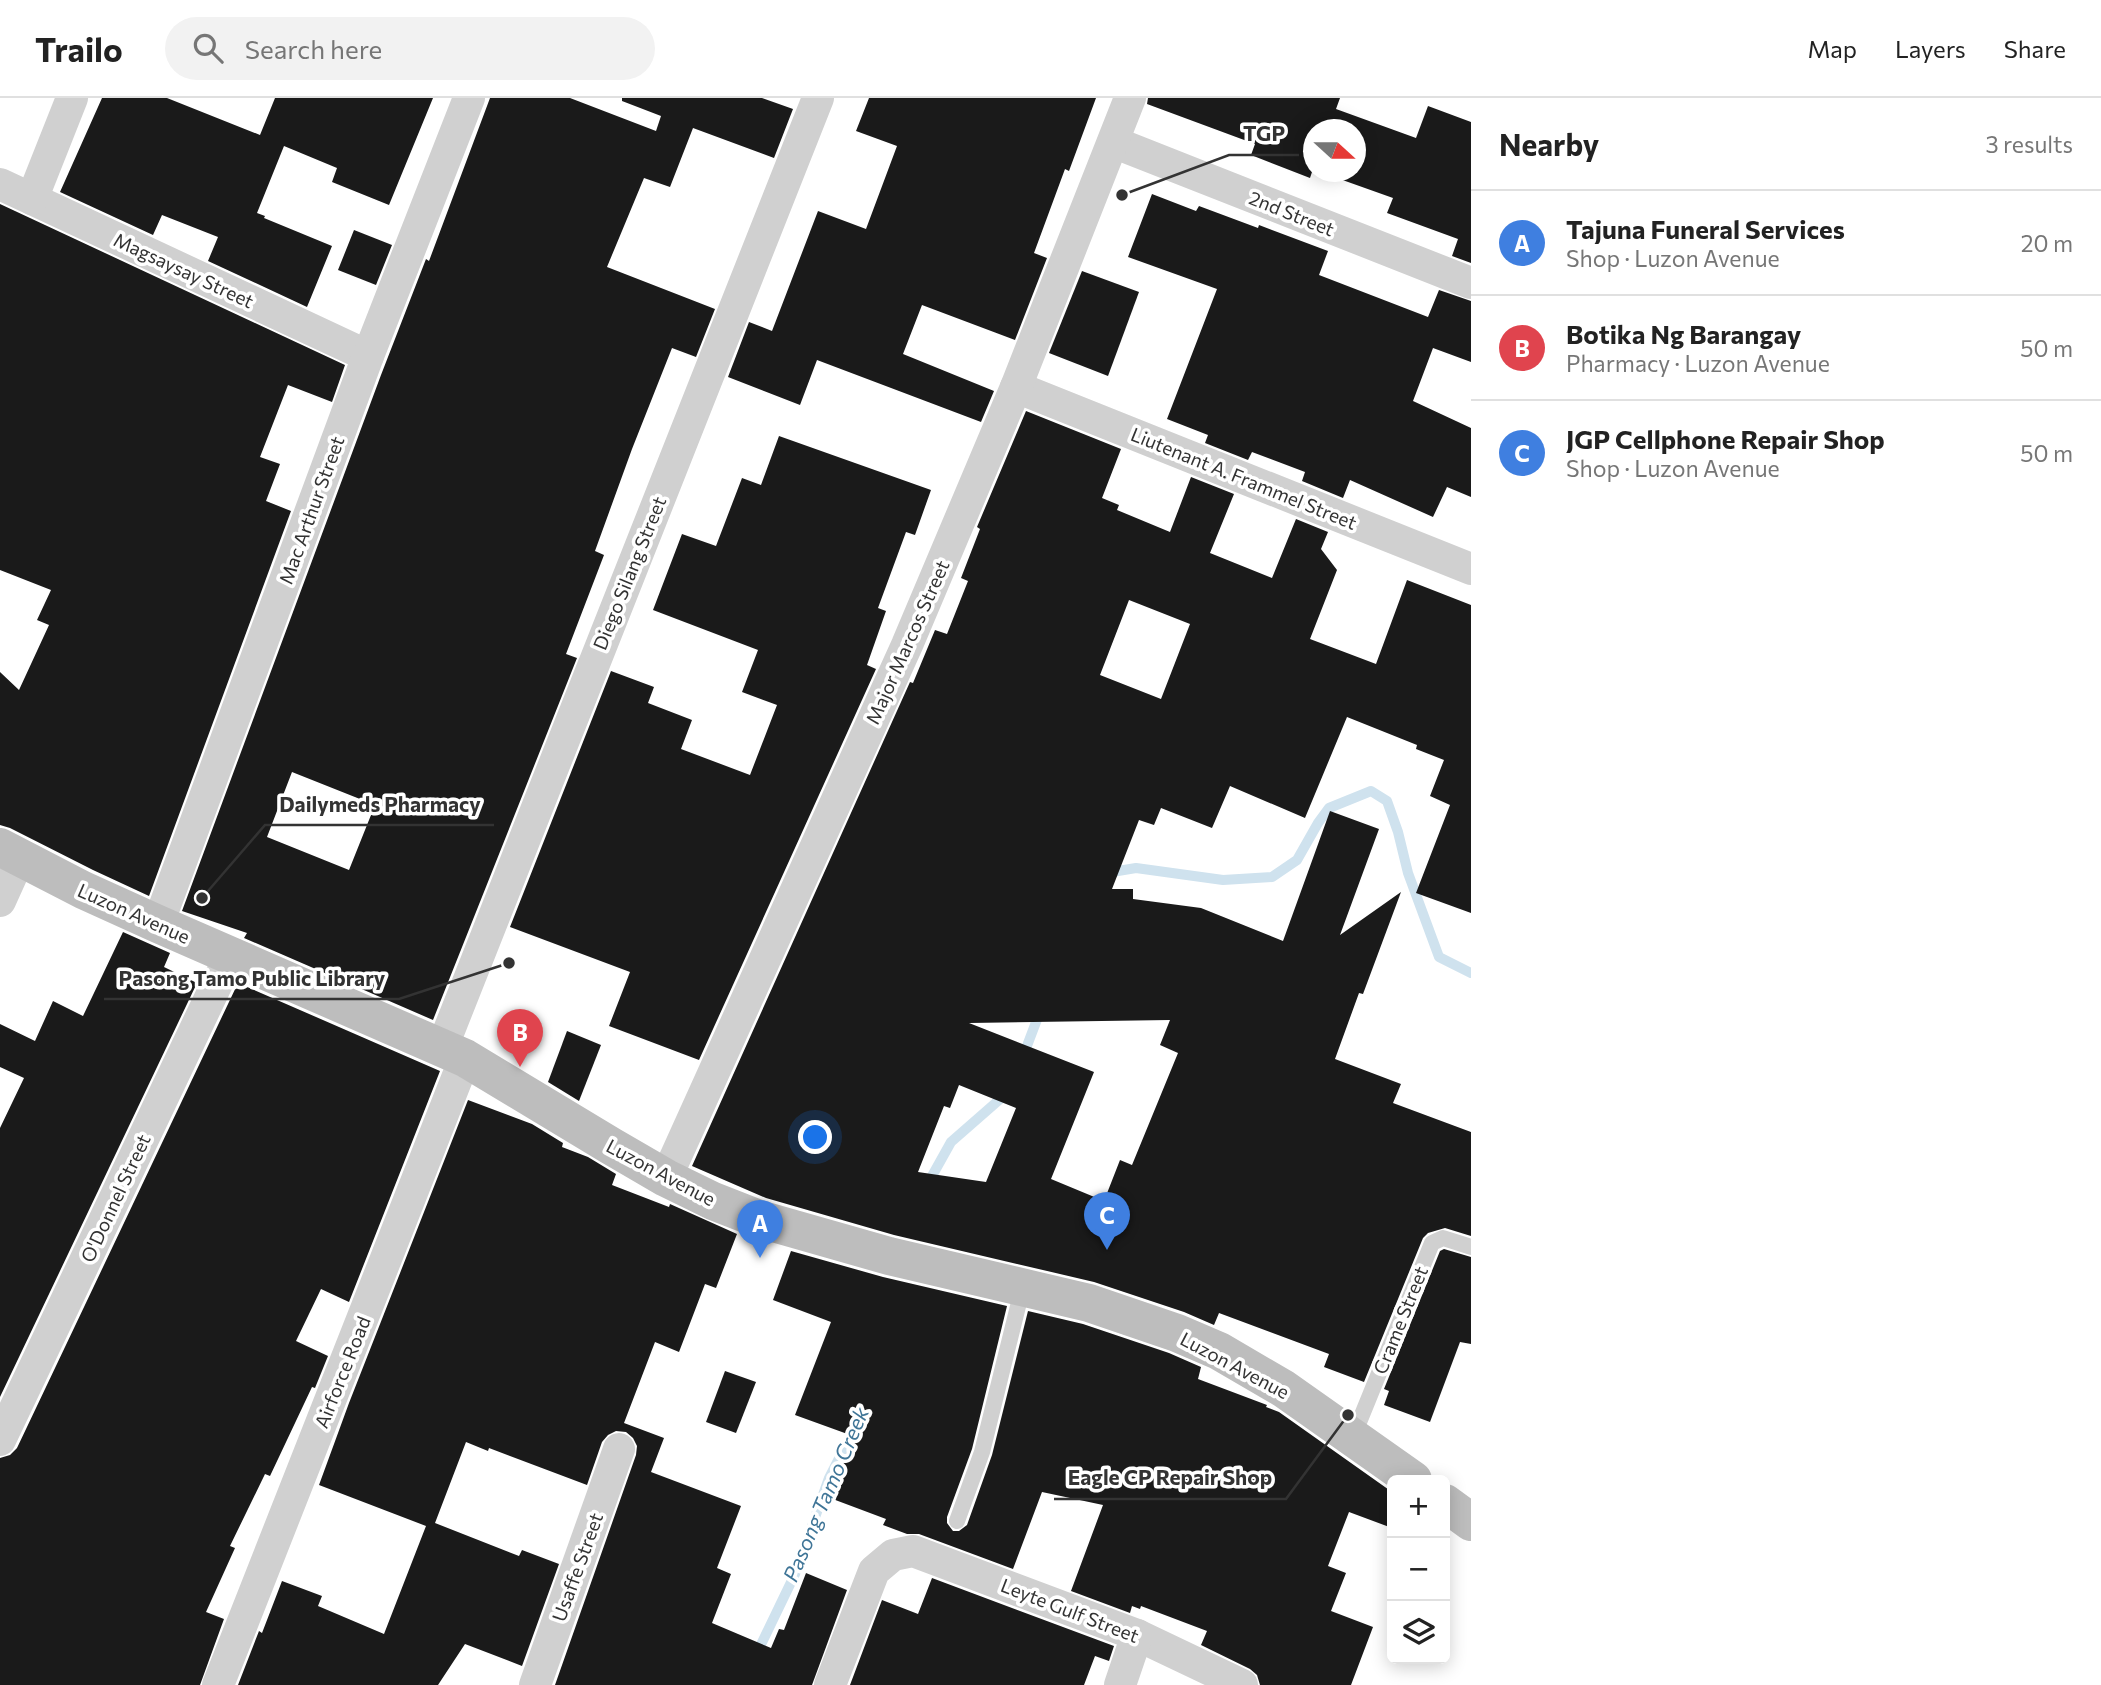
<!DOCTYPE html>
<meta charset="utf-8">
<style>
:root{--surface:#fff;--page:#f2f2f2;--text:#222;--muted:#767676;--line:#e0e0e0;--accent:#e63946}
body{margin:0;font-family:Commissioner,sans-serif;background:var(--page);color:var(--text)}
.controls{position:absolute;right:21px;bottom:21px;display:grid;overflow:hidden;border-radius:10px;box-shadow:0 4px 18px #0003}
.controls button{width:63px;height:63px;display:grid;place-items:center;padding:0;border:0;border-bottom:2px solid var(--line);background:var(--surface);color:var(--text);font:35px sans-serif}
.compass{position:absolute;left:1303px;top:21px;width:63px;height:63px;border-radius:50%;background:var(--surface);box-shadow:0 4px 18px #0003;rotate:111deg}
.you{position:absolute;left:816px;top:1040px;width:24px;height:24px;margin:-18px;border:5px solid #fff;border-radius:50%;background:#1a73e8;box-shadow:0 0 0 10px #1a73e833}
.badge{display:grid;place-items:center;width:46px;height:46px;border-radius:50%;background:var(--accent);color:#fff;font-size:23px;font-weight:700}
.pin{position:absolute;translate:-50% -58px;filter:drop-shadow(0 2px 4px #0008)}
.pin::after{content:'';position:absolute;top:37px;width:24px;height:21px;background:inherit;clip-path:polygon(0 0,100% 0,50% 100%)}
.list{margin:0;padding:0;list-style:none}
h2{display:flex;justify-content:space-between;align-items:center;height:91px;margin:0;padding:0 28px;font-size:30px}
h2 small{font-size:23px;font-weight:400;color:var(--muted)}
.list li{display:grid;grid-template-columns:46px 1fr auto;gap:21px;align-items:center;box-sizing:border-box;height:105px;padding:0 28px;border-top:2px solid var(--line)}
.list b{display:block;font-size:26px;white-space:nowrap}
.list p{margin:0;font-size:23px;white-space:nowrap;color:var(--muted)}
.list em{font-size:23px;font-style:normal;color:var(--muted)}
.icon{flex:none;width:38px;height:38px;fill:none;stroke:currentColor;stroke-width:2;stroke-linecap:round;stroke-linejoin:round}
.map{position:relative;flex:none;width:1471px;height:1587px;overflow:hidden}
header{display:flex;align-items:center;gap:42px;box-sizing:border-box;height:98px;padding:0 35px;background:var(--surface);border-bottom:2px solid var(--line)}
header strong{font-size:33px}
nav{display:flex;gap:38px;margin-inline-start:auto;font-size:24px}
.search{width:490px;height:63px;background:var(--page);display:flex;align-items:center;gap:18px;box-sizing:border-box;padding:0 24px;border-radius:38px;color:var(--muted);font-size:26px}
main{display:flex}
aside{flex:1;background:var(--surface)}
.map>svg:first-child{display:block}
</style>
<header>
<strong>Trailo</strong>
<div class="search"><svg class="icon" aria-label="search" viewBox="0 0 24 24"><circle cx="10" cy="10" r="6"/><path d="M15 15l6 6"/></svg>Search here</div>
<nav><a>Map</a><a>Layers</a><a>Share</a></nav>
</header>
<main>
<div class="map">
<svg width="1471" height="1587" viewBox="0 0 1471 1587">
<rect width="100%" height="100%" fill="#fff"/>
<g fill="none" stroke-linecap="round" stroke-linejoin="round">
<g stroke="#cfe2ee" stroke-width="10">
<polyline points="1106,775 1136,770 1223,782 1272,779 1297,762 1318,725 1329,710 1371,693 1387,703 1398,734 1408,775 1439,859 1471,875"/>
<polyline points="1022,961 1041,911"/>
<polyline points="927,1087 951,1044 1007,995"/>
<polyline points="755,1559 795,1476 829,1380 856,1327"/>
</g>
</g>
<g fill="#1a1a1a" fill-rule="evenodd">
<polygon points="102,0 167,0 260,37 275,0 433,0 389,107 332,84 337,70 284,48 257,115 265,118 264,120 332,148 307,209 208,163 218,139 162,117 153,137 60,94"/>
<path d="M490 0H570L656 33 661 18 622 3V0H762L793 11 774 60 693 30 670 89 644 80 607 169 715 211 696 259 672 250 632 351 595 453 604 457 566 556 577 560 433 922 244 840 247 835 182 813 381 277 426 161 429 163ZM292 674 375 707 349 772 267 739Z"/>
<polygon points="869,0 1096,0 1069,73 1065,71 1034,155 1047,160 1015,242 922,207 903,256 994,293 981,324 817,262 800,307 728,279 749,224 772,233 818,113 866,131 897,48 856,33"/>
<polygon points="1148,0 1340,0 1336,11 1416,40 1428,8 1471,24 1471,165 1452,158 1458,141 1387,115 1393,100 1320,74 1355,74 1355,32 1313,32 1313,71 1310,80 1251,57 1255,46 1147,6"/>
<polygon points="1152,96 1196,113 1199,108 1258,130 1259,127 1328,153 1319,177 1428,219 1439,192 1471,203 1471,264 1433,250 1413,303 1471,330 1471,399 1447,389 1433,419 1350,382 1343,400 1302,383 1305,374 1252,354 1248,362 1205,345 1208,337 1167,321 1217,191 1128,159"/>
<polygon points="0,106 345,267 332,304 288,287 260,359 280,366 266,403 291,413 149,798 93,772 10,730 0,727 0,574 19,592 49,527 37,522 51,492 0,472"/>
<polygon points="354,132 392,147 376,187 338,172"/>
<polygon points="1082,173 1139,194 1108,278 1049,255"/>
<path d="M1026 313 1121 351 1102 400 1119 407 1117 412 1170 434 1191 379 1234 396 1210 455 1272 480 1296 421 1328 434 1321 451 1337 472 1310 541 1376 566 1407 482 1471 507V815L1416 795 1450 707 1430 698 1444 662 1416 651 1417 647 1347 619 1305 720 1230 688 1212 730 1161 710 1154 727 1139 722 1112 791H1133V801L1201 810 1283 843 1330 713 1379 731 1340 837 1401 794 1363 896 1359 895 1335 961 1401 986 1393 1005 1471 1034V1138L1445 1130 1428 1135 1423 1140 1364 1284 1324 1269 1329 1256 1219 1215 1214 1227 1184 1214 1094 1184 894 1137 766 1100 692 1068 910 584 913 585 935 532 947 536 968 483 961 480 980 431 977 429ZM1129 502 1190 526 1161 601 1100 577ZM1170 922 1160 947 1178 955 1132 1067 1120 1062 1104 1103 1051 1081 1094 974 969 925ZM959 987 1016 1010 986 1084 918 1074 944 1008 950 1010Z"/>
<polygon points="779,338 931,392 915,437 906,434 878,510 886,513 867,567 876,571 699,962 609,928 630,874 510,829 611,573 654,589 648,605 692,622 681,651 750,677 777,607 742,594 758,552 653,512 682,436 716,448 742,380 761,387"/>
<polygon points="123,834 170,855 164,869 197,885 0,1299 0,1030 24,980 0,969 0,926 35,943 53,903 83,918"/>
<polygon points="238,885 440,973 349,1204 321,1191 296,1243 328,1258 315,1290 312,1289 270,1378 265,1376 230,1448 235,1450 206,1514 224,1521 200,1587 0,1587 0,1360 10,1357 17,1350"/>
<polygon points="567,933 601,947 579,1003 548,984"/>
<polygon points="468,1002 532,1026 563,1045 562,1049 588,1059 616,1076 612,1087 669,1109 670,1106 737,1136 716,1190 705,1186 679,1254 655,1244 624,1325 664,1340 651,1374 741,1408 717,1470 731,1476 712,1525 771,1550 779,1531 784,1532 806,1475 847,1492 812,1587 555,1587 636,1357 637,1348 633,1340 626,1334 616,1333 608,1337 602,1344 587,1387 489,1350 488,1353 466,1344 435,1425 519,1458 522,1452 559,1466 522,1568 465,1546 438,1587 238,1587 259,1533 262,1535 282,1483 322,1498 318,1508 384,1536 426,1428 319,1387 349,1305"/>
<polygon points="1444,1151 1471,1159 1471,1246 1460,1244 1430,1324 1384,1307 1389,1293 1384,1291 1440,1153"/>
<polygon points="791,1153 883,1179 1007,1208 972,1351 947,1419 947,1425 953,1433 959,1433 967,1427 992,1357 1028,1213 1083,1226 1169,1255 1201,1269 1198,1281 1267,1307 1266,1309 1279,1314 1392,1394 1392,1430 1349,1414 1328,1468 1346,1475 1331,1513 1373,1529 1351,1587 1260,1587 1257,1577 1250,1571 1201,1547 1207,1533 1141,1508 1140,1511 1132,1508 1130,1515 1071,1493 1103,1407 1042,1394 1013,1471 919,1436 907,1436 883,1427 886,1421 830,1400 853,1338 795,1317 831,1224 773,1202"/>
<polygon points="725,1273 756,1284 736,1335 706,1324"/>
<polygon points="932,1480 1114,1548 1109,1563 1095,1558 1084,1587 850,1587 882,1502 918,1516"/>
</g>
<g fill="none" stroke-linecap="round" stroke-linejoin="round">
<g stroke="#d0d0d0" stroke-width="16">
<polyline points="1353,1339 1432,1145 1443,1140 1471,1149"/>
<polyline points="957,1423 982,1354 1023,1188"/>
</g>
<g stroke="#d0d0d0" stroke-width="32">
<polyline points="1113,44 1471,185"/>
<polyline points="0,86 368,258"/>
<polyline points="32,101 72,0"/>
<polyline points="1016,289 1471,471"/>
<polyline points="0,803 19,761"/>
<polyline points="158,826 368,258 469,0"/>
<polyline points="442,950 818,0"/>
<polyline points="666,1080 907,547 1016,289 1130,0"/>
<polyline points="0,1342 230,858"/>
<polyline points="218,1587 465,960"/>
<polyline points="535,1587 619,1351"/>
<polyline points="830,1587 874,1473 893,1457 913,1453 1137,1537 1242,1587"/>
<polyline points="1120,1587 1137,1537"/>
</g>
<g stroke="#bdbdbd" stroke-width="38">
<polyline points="0,749 83,792 158,826 465,960 611,1048 666,1080 713,1103 759,1121 889,1158 1089,1205 1177,1235 1219,1253 1284,1291 1413,1382"/>
<polyline points="1445,1405 1471,1424"/>
</g>
</g>
<g text-anchor="middle" dominant-baseline="central" stroke-width="7" stroke-linejoin="round" paint-order="stroke">
<g font-size="19" fill="#333" stroke="#fff">
<text transform="translate(1292 115) rotate(22)">2nd Street</text>
<text transform="translate(184 172) rotate(25)">Magsaysay Street</text>
<text transform="translate(1244 380) rotate(22)">Liutenant A. Frammel Street</text>
<text transform="translate(311 412) rotate(-70)">Mac Arthur Street</text>
<text transform="translate(629 475) rotate(-68)">Diego Silang Street</text>
<text transform="translate(907 544) rotate(-66)">Major Marcos Street</text>
<text transform="translate(134 815) rotate(24)">Luzon Avenue</text>
<text transform="translate(661 1074) rotate(28)">Luzon Avenue</text>
<text transform="translate(115 1100) rotate(-65)">O'Donnel Street</text>
<text transform="translate(1400 1222) rotate(-68)">Crame Street</text>
<text transform="translate(1235 1267) rotate(28)">Luzon Avenue</text>
<text transform="translate(342 1274) rotate(-68)">Airforce Road</text>
<text transform="translate(577 1469) rotate(-70)">Usaffe Street</text>
<text transform="translate(1070 1512) rotate(21)">Leyte Gulf Street</text>
</g>
<g font-size="21" font-style="italic" fill="#3f7597" stroke="#fff">
<text transform="translate(825 1396) rotate(-67)">Pasong Tamo Creek</text>
</g>
</g>
<path fill="none" stroke="#333" stroke-width="2.5" d="M1122 97L1229 57H1299M202 800L265 727H494M509 865L399 901H104M1348 1317L1286 1401H1054"/>
<g fill="#333" stroke="#fff" stroke-width="2.5">
<circle cx="1122" cy="97" r="7"/>
<circle cx="202" cy="800" r="7"/>
<circle cx="509" cy="865" r="7"/>
<circle cx="1348" cy="1317" r="7"/>
</g>
<g font-size="21" text-anchor="middle" font-weight="bold" fill="#333" stroke="#fff" stroke-width="7" stroke-linejoin="round" paint-order="stroke">
<text x="1264" y="43">TGP</text>
<text x="380" y="714">Dailymeds Pharmacy</text>
<text x="252" y="888">Pasong Tamo Public Library</text>
<text x="1170" y="1387">Eagle CP Repair Shop</text>
</g>
</svg>
<div class="controls">
<button>+</button>
<button>−</button>
<button><svg class="icon" aria-label="layers" viewBox="0 0 24 24"><path d="M12 4l9 5-9 5-9-5zM3 14l9 5 9-5"/></svg></button>
</div>
<svg class="compass" viewBox="-18 -18 36 36"><path d="M0-13l5 13h-10z" fill="#e53935"/><path d="M0 13l5-13h-10z" fill="#767676"/></svg>
<div class="you"></div>
<div class="pin badge" style="left:760px;top:1160px;background:#3f7fe0">A</div>
<div class="pin badge" style="left:520px;top:969px;background:#e0444e">B</div>
<div class="pin badge" style="left:1107px;top:1152px;background:#3f7fe0">C</div>
</div>
<aside>
<h2>Nearby<small>3 results</small></h2>
<ul class="list">
<li><span class="badge" style="background:#3f7fe0">A</span><div><b>Tajuna Funeral Services</b><p>Shop · Luzon Avenue</p></div><em>20 m</em></li>
<li><span class="badge" style="background:#e0444e">B</span><div><b>Botika Ng Barangay</b><p>Pharmacy · Luzon Avenue</p></div><em>50 m</em></li>
<li><span class="badge" style="background:#3f7fe0">C</span><div><b>JGP Cellphone Repair Shop</b><p>Shop · Luzon Avenue</p></div><em>50 m</em></li>
</ul>
</aside>
</main>
